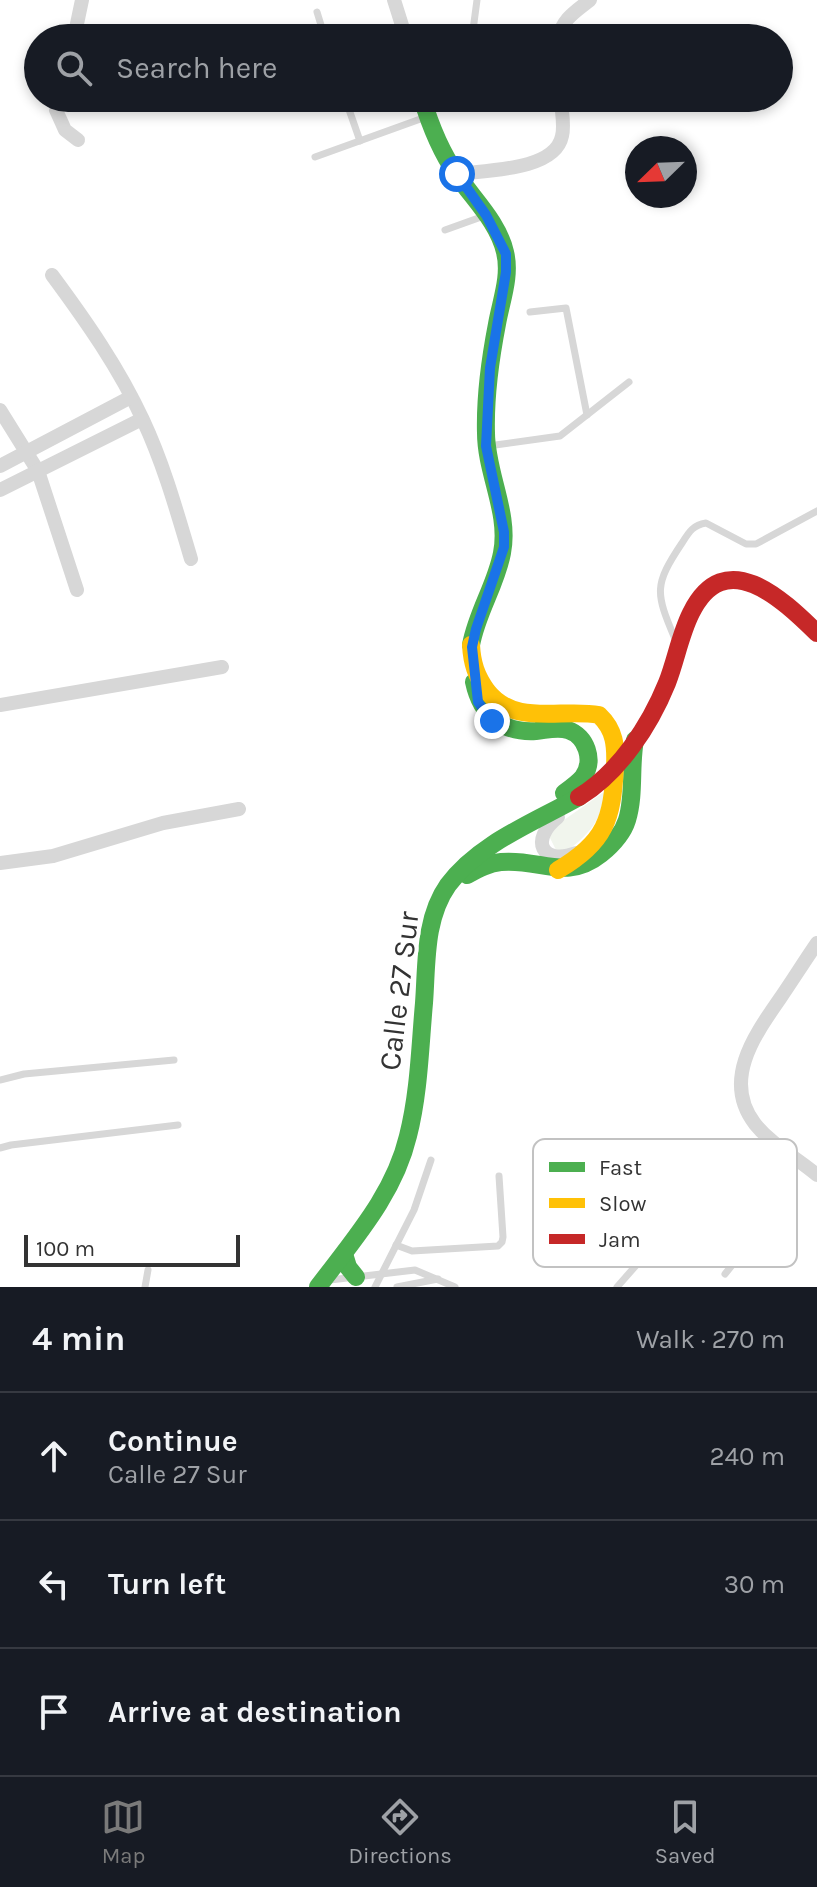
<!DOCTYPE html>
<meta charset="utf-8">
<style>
:root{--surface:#171b24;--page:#20242c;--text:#f1f3f6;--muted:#9ea1a6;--line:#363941;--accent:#7a7a7a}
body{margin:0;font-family:Karla,sans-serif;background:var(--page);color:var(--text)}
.compass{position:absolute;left:625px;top:136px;width:72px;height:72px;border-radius:50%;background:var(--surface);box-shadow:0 4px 12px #0003;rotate:247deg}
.scale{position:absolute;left:24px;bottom:20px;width:216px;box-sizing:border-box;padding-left:8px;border:4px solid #333;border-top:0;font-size:22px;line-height:28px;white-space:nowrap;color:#333;-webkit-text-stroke:6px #fff;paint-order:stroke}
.stop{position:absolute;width:24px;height:24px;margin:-18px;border:6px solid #1a73e8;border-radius:50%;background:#fff}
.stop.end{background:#1a73e8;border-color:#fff;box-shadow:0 2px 8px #0008}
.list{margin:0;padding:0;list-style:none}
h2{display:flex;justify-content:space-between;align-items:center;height:104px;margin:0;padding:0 32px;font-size:34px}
h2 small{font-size:26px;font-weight:400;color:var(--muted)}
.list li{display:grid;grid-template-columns:52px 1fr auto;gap:24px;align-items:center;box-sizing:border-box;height:128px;padding:0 32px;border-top:2px solid var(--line)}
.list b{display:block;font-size:30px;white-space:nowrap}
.list p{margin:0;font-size:26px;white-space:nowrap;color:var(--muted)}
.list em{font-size:26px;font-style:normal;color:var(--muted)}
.icon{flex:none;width:44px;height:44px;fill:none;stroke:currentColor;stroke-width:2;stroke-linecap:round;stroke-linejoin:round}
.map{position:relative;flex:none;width:817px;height:1287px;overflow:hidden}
.search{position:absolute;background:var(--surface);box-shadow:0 4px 12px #0003;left:24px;right:24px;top:24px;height:88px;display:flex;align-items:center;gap:20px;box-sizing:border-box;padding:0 28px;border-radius:44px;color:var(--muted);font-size:30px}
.sheet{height:488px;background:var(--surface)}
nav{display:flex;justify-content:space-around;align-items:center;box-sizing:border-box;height:112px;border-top:2px solid var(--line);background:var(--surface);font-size:22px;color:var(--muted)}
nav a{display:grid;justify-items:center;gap:4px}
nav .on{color:var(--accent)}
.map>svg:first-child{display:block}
</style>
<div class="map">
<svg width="817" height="1287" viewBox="0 0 817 1287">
<rect width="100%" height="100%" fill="#fff"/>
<path fill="#f1f5ed" d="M604 792C604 818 587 836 568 850H556L549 836 554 827Z"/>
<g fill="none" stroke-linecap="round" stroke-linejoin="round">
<g stroke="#d7d7d7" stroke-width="7">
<polyline points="317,12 325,38"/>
<polyline points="469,38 473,30 477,0"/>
<polyline points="345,98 360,141"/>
<polyline points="315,157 426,117"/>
<polyline points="445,230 484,216"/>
<polyline points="530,312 566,308 587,415"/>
<polyline points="488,446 560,436 629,382"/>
<path d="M675 639C655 592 654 585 682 543 689 532 693 525 706 523L746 544H756L817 511"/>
<polyline points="0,1080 24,1074 174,1060"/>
<polyline points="639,1143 753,1237"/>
<polyline points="0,1148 11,1145 178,1125"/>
<polyline points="396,1245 412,1251 498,1246 502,1242 503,1237 499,1176"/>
<polyline points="725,1274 788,1196"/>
<polyline points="330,1280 415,1270 455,1287"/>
<polyline points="145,1287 148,1270"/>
<polyline points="375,1287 414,1210 431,1160"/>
<polyline points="397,1287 438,1279"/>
<polyline points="617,1287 699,1194"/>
</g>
<g stroke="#d7d7d7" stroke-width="14">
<polyline points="394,0 406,38"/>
<polyline points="74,38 82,0"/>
<path d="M559 38C561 20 576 11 590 0"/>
<polyline points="59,98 56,110 65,130 78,140"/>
<path d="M457 174C485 170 555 171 562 136 565 125 561 109 561 98"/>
<path d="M52 275C86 321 119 368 143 420 164 465 177 512 191 559"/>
<polyline points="0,410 38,471 77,590"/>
<polyline points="0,466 131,397"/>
<polyline points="0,490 142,419"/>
<polyline points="0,705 222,667"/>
<path d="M558 817C529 840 542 866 576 853"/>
<polyline points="0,863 53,856 163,823 239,809"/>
<path d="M817 943C804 962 792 981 779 1000 754 1036 722 1081 755 1124 772 1145 797 1158 817 1175"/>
</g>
<g stroke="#4caf50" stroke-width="18">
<path d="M422 98C430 125 441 152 457 175 474 200 498 222 505 252 511 276 501 301 497 324 490 360 485 397 486 433 486 473 510 513 502 553 496 585 477 612 471 645"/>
<path d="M474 682C481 715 502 733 536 731 547 730 557 727 568 730 586 736 595 760 583 777 578 783 571 788 564 793"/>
<path d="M467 875C478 869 489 863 501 862 540 858 566 882 601 854 612 845 623 833 627 820 635 794 630 766 635 740"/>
<polyline points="344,1254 348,1267 356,1277"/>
<path d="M318 1287C353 1240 394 1195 408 1136 419 1093 420 1047 424 1003 427 964 424 919 448 885 479 843 535 822 579 797"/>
</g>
<path stroke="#ffc107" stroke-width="18" d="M471 645C472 663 476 676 487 691 515 727 561 708 599 715 615 730 616 746 615 767 612 819 606 842 558 870"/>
<path stroke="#c62828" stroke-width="18" d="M579 797C619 773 650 725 667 683 676 660 680 635 691 613 725 544 782 599 817 633"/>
</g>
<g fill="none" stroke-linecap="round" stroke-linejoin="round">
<polyline stroke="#1a73e8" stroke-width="10" points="457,174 486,215 506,254 506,272 490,368 486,446 504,532 504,547 476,629 472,647 478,702 492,721"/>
</g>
<g text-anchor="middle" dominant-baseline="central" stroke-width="8" stroke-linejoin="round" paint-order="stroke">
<g font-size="30" fill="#333" stroke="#fff">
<text transform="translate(399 991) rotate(-83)">Calle 27 Sur</text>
</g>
</g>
<rect x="533" y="1139" width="264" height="128" rx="12" fill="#fff" stroke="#c2c2c2" stroke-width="2"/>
<rect x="549" y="1162" width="36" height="10" fill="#4caf50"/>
<rect x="549" y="1198" width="36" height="10" fill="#ffc107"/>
<rect x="549" y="1234" width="36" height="10" fill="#c62828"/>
<g font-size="22" fill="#333">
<text x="599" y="1175">Fast</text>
<text x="599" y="1211">Slow</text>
<text x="599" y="1247">Jam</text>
</g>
</svg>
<svg class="compass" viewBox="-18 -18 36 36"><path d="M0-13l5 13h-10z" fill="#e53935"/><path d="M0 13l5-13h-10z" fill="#9ea1a6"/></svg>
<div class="scale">100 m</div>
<div class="stop" style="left:457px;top:174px"></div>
<div class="stop end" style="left:492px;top:721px"></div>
<div class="search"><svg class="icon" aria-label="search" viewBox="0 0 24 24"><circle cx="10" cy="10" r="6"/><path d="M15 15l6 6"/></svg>Search here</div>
</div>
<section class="sheet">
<h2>4 min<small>Walk · 270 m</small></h2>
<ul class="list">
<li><svg class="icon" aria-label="ahead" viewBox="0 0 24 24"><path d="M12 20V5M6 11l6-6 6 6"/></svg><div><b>Continue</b><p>Calle 27 Sur</p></div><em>240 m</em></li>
<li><svg class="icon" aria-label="left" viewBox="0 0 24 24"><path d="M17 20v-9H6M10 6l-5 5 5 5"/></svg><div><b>Turn left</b></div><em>30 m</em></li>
<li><svg class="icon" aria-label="arrive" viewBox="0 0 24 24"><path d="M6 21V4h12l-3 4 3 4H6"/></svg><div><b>Arrive at destination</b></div></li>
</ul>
</section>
<nav>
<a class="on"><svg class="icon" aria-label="map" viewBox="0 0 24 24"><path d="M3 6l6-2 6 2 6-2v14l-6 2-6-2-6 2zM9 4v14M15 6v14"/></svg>Map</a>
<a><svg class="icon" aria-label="directions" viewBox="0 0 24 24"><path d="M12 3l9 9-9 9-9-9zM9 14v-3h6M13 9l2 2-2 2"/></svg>Directions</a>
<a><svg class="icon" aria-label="saved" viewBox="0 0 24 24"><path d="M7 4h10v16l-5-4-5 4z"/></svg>Saved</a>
</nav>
